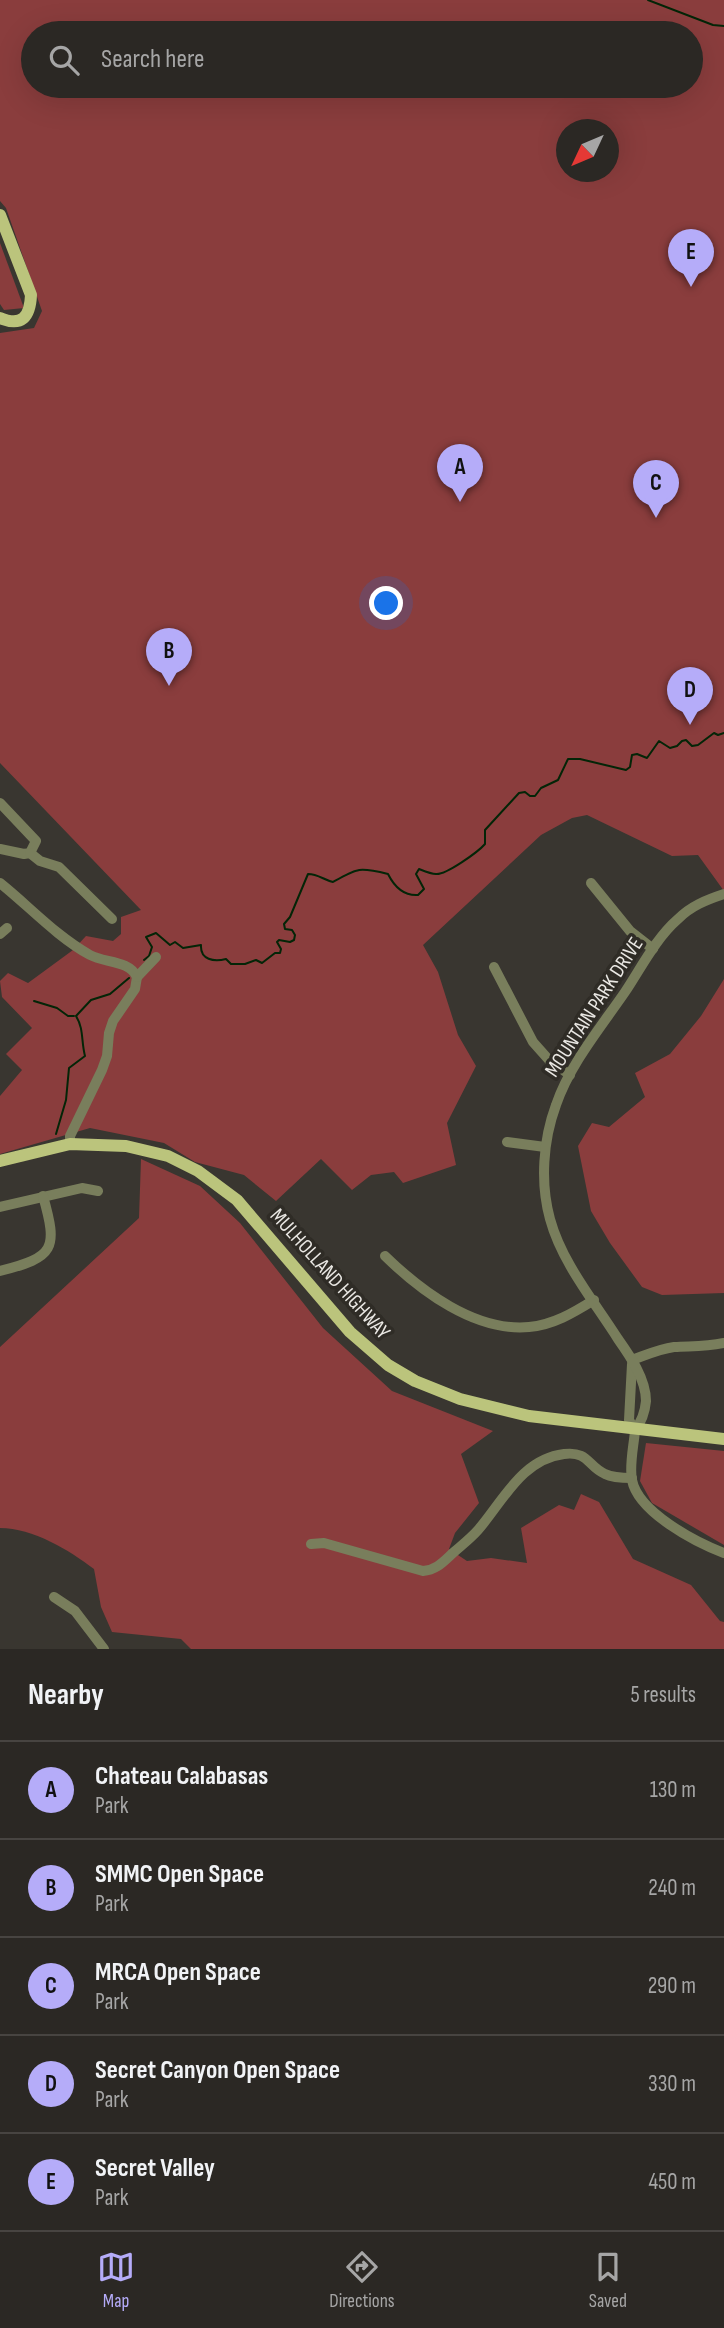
<!DOCTYPE html>
<style>
:root{--surface:#2b2824;--page:#33302c;--text:#f1f3f6;--muted:#a6a6a6;--line:#474441;--accent:#b5acf9}
body{margin:0;font-family:"Sofia Sans Condensed",sans-serif;background:var(--page);color:var(--text)}
.compass{position:absolute;left:556px;top:119px;width:63px;height:63px;border-radius:50%;background:var(--surface);box-shadow:0 7px 28px #0002;rotate:226deg}
.you{position:absolute;left:387px;top:604px;width:24px;height:24px;margin:-18px;border:5px solid #fff;border-radius:50%;background:#1a73e8;box-shadow:0 0 0 10px #1a73e833}
.badge{display:grid;place-items:center;width:46px;height:46px;border-radius:50%;background:var(--accent);color:#111;font-size:23px;font-weight:700}
.pin{position:absolute;translate:-50% -58px;filter:drop-shadow(0 2px 4px #0008)}
.pin::after{content:'';position:absolute;top:37px;width:24px;height:21px;background:inherit;clip-path:polygon(0 0,100% 0,50% 100%)}
.list{margin:0;padding:0;list-style:none}
h2{display:flex;justify-content:space-between;align-items:center;height:91px;margin:0;padding:0 28px;font-size:30px}
h2 small{font-size:23px;font-weight:400;color:var(--muted)}
.list li{display:grid;grid-template-columns:46px 1fr auto;gap:21px;align-items:center;box-sizing:border-box;height:98px;padding:0 28px;border-top:2px solid var(--line)}
.list b{display:block;font-size:26px;white-space:nowrap}
.list p{margin:0;font-size:23px;white-space:nowrap;color:var(--muted)}
.list em{font-size:23px;font-style:normal;color:var(--muted)}
.icon{flex:none;width:38px;height:38px;fill:none;stroke:currentColor;stroke-width:2;stroke-linecap:round;stroke-linejoin:round}
.map{position:relative;flex:none;width:724px;height:1649px;overflow:hidden}
.search{position:absolute;background:var(--surface);box-shadow:0 7px 28px #0002;left:21px;right:21px;top:21px;height:77px;display:flex;align-items:center;gap:18px;box-sizing:border-box;padding:0 24px;border-radius:38px;color:var(--muted);font-size:26px}
.sheet{height:581px;background:var(--surface)}
nav{display:flex;justify-content:space-around;align-items:center;box-sizing:border-box;height:98px;border-top:2px solid var(--line);background:var(--surface);font-size:19px;color:var(--muted)}
nav a{display:grid;justify-items:center;gap:4px}
nav .on{color:var(--accent)}
.map>svg:first-child{display:block}
</style>
<div class="map">
<svg width="724" height="1649" viewBox="0 0 724 1649">
<rect width="100%" height="100%" fill="#393630"/>
<g fill="#8a3d3d" fill-rule="evenodd">
<path d="M0 0H724V891L698 855 672 856 587 815 572 818 541 835 423 945 438 972 458 1035 476 1066 447 1123 456 1165 403 1183 394 1172 371 1175 352 1190 321 1159 276 1201 244 1175 195 1162 164 1143 90 1128 0 1154V1096L22 1070 6 1054 32 1028 2 997 0 981 8 973 28 983 73 950 86 936 113 941 121 934V917L141 910 0 763V333L34 328 42 311 6 208 0 201ZM33 33H691V86H33ZM566 130H608V172H566Z"/>
<polygon points="0,243 24,308 4,310 0,304"/>
<polygon points="724,979 724,1293 662,1295 642,1287 610,1243 591,1211 578,1146 592,1123 609,1127 645,1097 635,1073 670,1054 701,1016"/>
<path d="M141 1159 200 1186 240 1223 323 1328 392 1391 493 1431 461 1454 479 1503 455 1533 449 1549 467 1561 491 1558 527 1563 521 1528 559 1505 574 1510 581 1494 599 1502 633 1559 691 1585 720 1621 724 1622V1649H191L181 1639 112 1632 101 1607 94 1569C69 1550 33 1528 0 1528V1347L139 1218Z"/>
<polygon points="646,1443 724,1451 724,1545 652,1503 640,1481"/>
</g>
<g fill="none" stroke-linecap="round" stroke-linejoin="round">
<g stroke="#032507" stroke-width="2">
<polyline points="648,0 713,25 724,26"/>
<path d="M144 960 149 956 152 947 146 937 156 933 170 945 175 942 183 948 201 945C200 960 214 962 226 959L231 964H245L256 960 262 963 275 953H280L281 949 277 942 279 940 290 942 294 940 295 935 292 930 285 929 284 924 290 917 308 874C318 874 324 880 333 882 358 868 359 867 388 874 394 886 403 896 418 895L424 889 416 874 419 869C424 871 431 874 436 874 446 875 478 852 485 844V830L519 793 525 792 530 796H535L541 788 558 780 568 759H580L626 770 630 767 632 755 637 754 647 758 659 741 670 748 677 746 682 741 686 740 692 746 698 745 714 733 718 735 724 733"/>
<polyline points="34,1001 57,1008 68,1016 74,1016"/>
<path d="M56 1134 66 1100 69 1068 85 1056C81 1041 84 1029 76 1016L91 1000 110 994 129 978"/>
</g>
<g stroke="#797e5c" stroke-width="10">
<polyline points="0,803 36,841 30,853 24,854 0,849"/>
<polyline points="30,853 40,861 59,867 112,919"/>
<path d="M0 883C30 907 56 936 90 955 105 963 129 960 137 977L135 989 113 1021 109 1033 107 1056 102 1070 70 1136V1144"/>
<polyline points="591,883 630,931 653,949"/>
<polyline points="0,934 7,928"/>
<polyline points="494,967 533,1042 549,1060 570,1075"/>
<polyline points="137,977 156,957"/>
<polyline points="507,1142 545,1147"/>
<polyline points="0,1207 82,1188 98,1191"/>
<path d="M385 1256C421 1291 475 1332 529 1327 553 1325 573 1313 594 1300"/>
<path d="M0 1271C55 1257 58 1249 43 1196"/>
<path d="M632 1360C646 1355 659 1349 674 1347 693 1346 705 1347 724 1343"/>
<polyline points="632,1364 629,1420 635,1430"/>
<path d="M635 1430C642 1421 645 1412 646 1401 646 1379 630 1356 618 1339 594 1301 562 1263 550 1219 540 1183 543 1140 556 1105 570 1064 601 1027 625 992 641 968 656 938 678 919 691 906 706 900 724 894"/>
<path d="M635 1430C634 1445 629 1465 632 1480 638 1512 695 1542 724 1553"/>
<path d="M311 1544 324 1543 423 1571C437 1570 444 1561 454 1552 462 1545 471 1538 478 1530 503 1501 522 1459 564 1454 589 1451 587 1466 605 1474 613 1478 623 1478 632 1478"/>
<polyline points="54,1597 75,1611 104,1649"/>
</g>
<g stroke="#bbc47c" stroke-width="12">
<path d="M0 215 31 295C30 317 22 327 0 318"/>
<polyline points="0,1161 70,1144 126,1146 168,1156 198,1171 237,1200 350,1332 388,1365 415,1381 460,1399 529,1416 724,1439"/>
</g>
</g>
<g text-anchor="middle" dominant-baseline="central" stroke-width="7" stroke-linejoin="round" paint-order="stroke">
<g font-size="21" fill="#eae8e4" stroke="#2f2c26">
<text transform="translate(594 1007) rotate(-57)">MOUNTAIN PARK DRIVE</text>
<text transform="translate(330 1274) rotate(48)">MULHOLLAND HIGHWAY</text>
</g>
</g>
</svg>
<svg class="compass" viewBox="-18 -18 36 36"><path d="M0-13l5 13h-10z" fill="#e53935"/><path d="M0 13l5-13h-10z" fill="#a6a6a6"/></svg>
<div class="you"></div>
<div class="pin badge" style="left:460px;top:502px">A</div>
<div class="pin badge" style="left:169px;top:686px">B</div>
<div class="pin badge" style="left:656px;top:518px">C</div>
<div class="pin badge" style="left:690px;top:725px">D</div>
<div class="pin badge" style="left:691px;top:287px">E</div>
<div class="search"><svg class="icon" aria-label="search" viewBox="0 0 24 24"><circle cx="10" cy="10" r="6"/><path d="M15 15l6 6"/></svg>Search here</div>
</div>
<section class="sheet">
<h2>Nearby<small>5 results</small></h2>
<ul class="list">
<li><span class="badge">A</span><div><b>Chateau Calabasas</b><p>Park</p></div><em>130 m</em></li>
<li><span class="badge">B</span><div><b>SMMC Open Space</b><p>Park</p></div><em>240 m</em></li>
<li><span class="badge">C</span><div><b>MRCA Open Space</b><p>Park</p></div><em>290 m</em></li>
<li><span class="badge">D</span><div><b>Secret Canyon Open Space</b><p>Park</p></div><em>330 m</em></li>
<li><span class="badge">E</span><div><b>Secret Valley</b><p>Park</p></div><em>450 m</em></li>
</ul>
</section>
<nav>
<a class="on"><svg class="icon" aria-label="map" viewBox="0 0 24 24"><path d="M3 6l6-2 6 2 6-2v14l-6 2-6-2-6 2zM9 4v14M15 6v14"/></svg>Map</a>
<a><svg class="icon" aria-label="directions" viewBox="0 0 24 24"><path d="M12 3l9 9-9 9-9-9zM9 14v-3h6M13 9l2 2-2 2"/></svg>Directions</a>
<a><svg class="icon" aria-label="saved" viewBox="0 0 24 24"><path d="M7 4h10v16l-5-4-5 4z"/></svg>Saved</a>
</nav>
